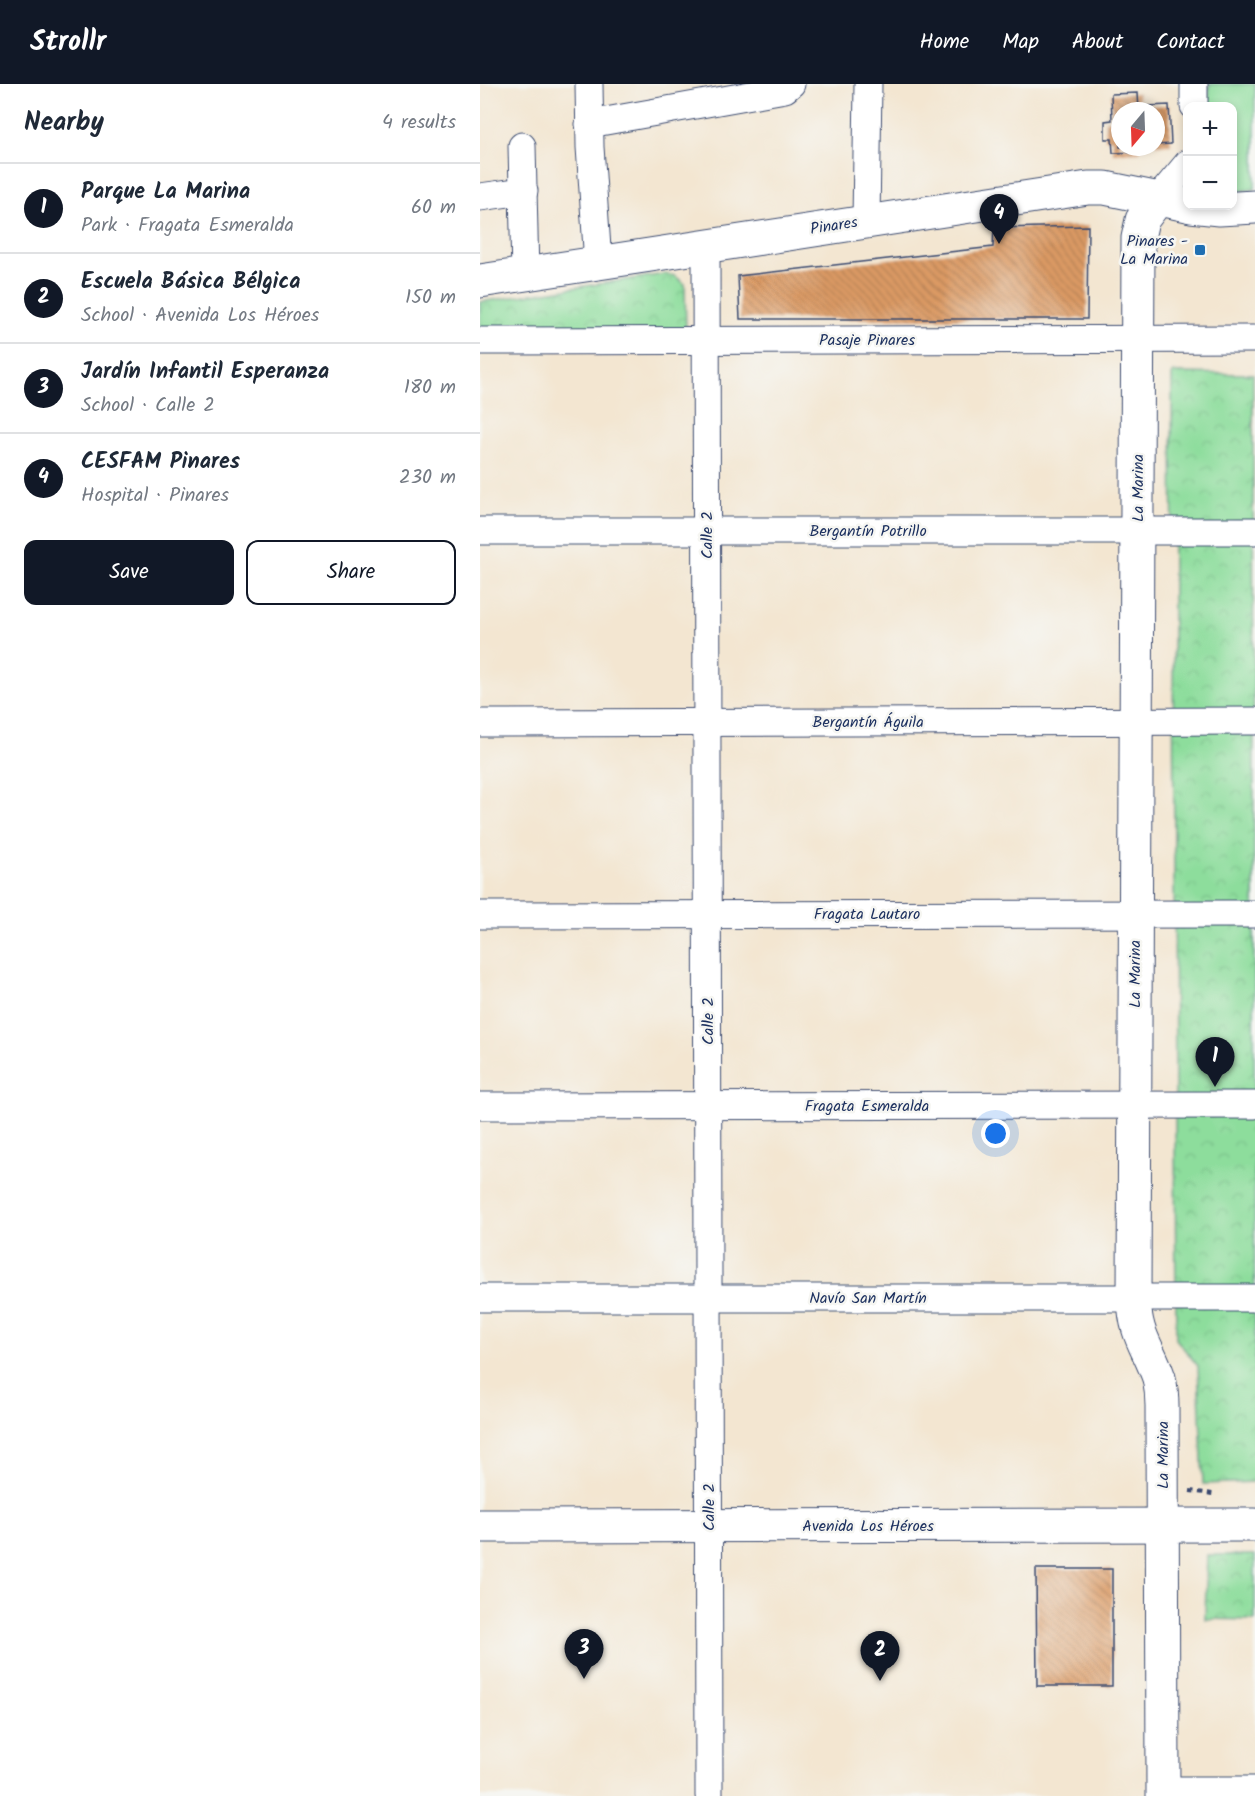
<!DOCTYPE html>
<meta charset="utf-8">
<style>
:root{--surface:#fff;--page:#f2f2f3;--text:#1f2937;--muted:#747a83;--line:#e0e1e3;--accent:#111827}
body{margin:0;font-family:Kalam,sans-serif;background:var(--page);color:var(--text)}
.controls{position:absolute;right:18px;top:18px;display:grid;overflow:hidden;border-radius:12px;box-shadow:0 3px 9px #0003}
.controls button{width:54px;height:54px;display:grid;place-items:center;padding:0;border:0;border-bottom:2px solid var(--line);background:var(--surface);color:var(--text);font:30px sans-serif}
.compass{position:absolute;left:631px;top:18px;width:54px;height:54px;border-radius:50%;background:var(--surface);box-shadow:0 3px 9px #0003;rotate:199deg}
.you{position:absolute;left:516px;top:1050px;width:21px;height:21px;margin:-15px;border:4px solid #fff;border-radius:50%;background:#1a73e8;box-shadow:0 0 0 9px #1a73e833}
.badge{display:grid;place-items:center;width:39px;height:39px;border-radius:50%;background:var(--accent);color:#fff;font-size:20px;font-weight:700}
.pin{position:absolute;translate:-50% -50px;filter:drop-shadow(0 2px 3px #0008)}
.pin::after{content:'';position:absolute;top:32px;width:21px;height:18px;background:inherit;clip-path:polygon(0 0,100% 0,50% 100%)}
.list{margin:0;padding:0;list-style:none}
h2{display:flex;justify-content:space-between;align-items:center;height:78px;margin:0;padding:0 24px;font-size:26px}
h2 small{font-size:20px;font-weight:400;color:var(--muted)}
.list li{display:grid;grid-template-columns:39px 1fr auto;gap:18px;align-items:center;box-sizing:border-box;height:90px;padding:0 24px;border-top:2px solid var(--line)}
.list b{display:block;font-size:22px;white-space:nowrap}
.list p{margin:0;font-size:20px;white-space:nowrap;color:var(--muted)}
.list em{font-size:20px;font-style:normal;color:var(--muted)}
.actions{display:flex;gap:12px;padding:18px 24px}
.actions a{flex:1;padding:14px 0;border:2px solid var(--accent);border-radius:12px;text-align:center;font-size:21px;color:var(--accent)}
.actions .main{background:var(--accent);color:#fff}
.map{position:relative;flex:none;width:775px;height:1712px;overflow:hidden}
header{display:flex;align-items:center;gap:36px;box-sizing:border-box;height:84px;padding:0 30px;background:var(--accent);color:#fff}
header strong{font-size:28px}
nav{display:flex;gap:33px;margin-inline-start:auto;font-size:21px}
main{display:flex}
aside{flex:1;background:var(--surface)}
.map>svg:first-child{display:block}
</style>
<header>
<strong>Strollr</strong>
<nav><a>Home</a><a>Map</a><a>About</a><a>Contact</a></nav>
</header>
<main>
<aside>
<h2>Nearby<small>4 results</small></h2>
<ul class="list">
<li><span class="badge">1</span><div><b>Parque La Marina</b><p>Park · Fragata Esmeralda</p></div><em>60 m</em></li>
<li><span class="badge">2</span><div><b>Escuela Básica Bélgica</b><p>School · Avenida Los Héroes</p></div><em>150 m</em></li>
<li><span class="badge">3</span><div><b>Jardín Infantil Esperanza</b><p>School · Calle 2</p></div><em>180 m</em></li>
<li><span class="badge">4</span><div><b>CESFAM Pinares</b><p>Hospital · Pinares</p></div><em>230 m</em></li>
</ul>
<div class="actions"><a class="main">Save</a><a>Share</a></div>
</aside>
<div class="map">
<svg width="775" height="1712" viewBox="0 0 775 1712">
<defs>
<pattern id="park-crowns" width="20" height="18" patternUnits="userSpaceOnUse" patternTransform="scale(1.5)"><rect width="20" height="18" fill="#8ddd9c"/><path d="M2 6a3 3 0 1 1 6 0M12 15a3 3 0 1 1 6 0" fill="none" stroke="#79be89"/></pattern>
<pattern id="building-back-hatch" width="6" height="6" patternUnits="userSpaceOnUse" patternTransform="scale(1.5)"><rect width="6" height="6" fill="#db9a63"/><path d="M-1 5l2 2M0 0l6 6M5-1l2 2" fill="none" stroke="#b17e55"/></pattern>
</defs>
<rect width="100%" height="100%" fill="#f6f6f2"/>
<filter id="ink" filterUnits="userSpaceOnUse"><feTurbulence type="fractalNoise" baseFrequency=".0167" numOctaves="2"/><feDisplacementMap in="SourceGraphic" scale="12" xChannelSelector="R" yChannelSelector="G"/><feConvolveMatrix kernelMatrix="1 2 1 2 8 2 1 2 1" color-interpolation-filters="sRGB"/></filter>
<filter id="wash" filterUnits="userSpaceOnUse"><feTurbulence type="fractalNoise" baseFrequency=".008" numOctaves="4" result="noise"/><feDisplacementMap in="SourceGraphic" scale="24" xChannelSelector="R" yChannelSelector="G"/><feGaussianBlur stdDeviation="1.35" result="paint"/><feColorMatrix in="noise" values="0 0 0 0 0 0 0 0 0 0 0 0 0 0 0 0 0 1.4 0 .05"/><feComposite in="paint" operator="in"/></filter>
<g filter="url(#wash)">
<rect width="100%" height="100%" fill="#f3e6d1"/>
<polygon fill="#8ddd9c" stroke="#54867d" stroke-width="1.5" points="729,0 775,0 775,105 753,108 752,22 729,22"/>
<g fill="url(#park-crowns)" stroke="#54867d" stroke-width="1.5">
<polygon points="185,190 195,192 205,200 206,249 0,249 0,218"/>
<polygon points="692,289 773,290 775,1398 723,1400 718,1282 696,1255"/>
<polygon points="727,1471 775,1471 775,1536 725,1535"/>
</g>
<g id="blocks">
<g fill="url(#building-back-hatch)">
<polygon points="658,9 659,27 640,27 640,63 660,63 660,68 633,69 632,55 625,55 625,37 632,36 631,10"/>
<polygon points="689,21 691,60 676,61 676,27 669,27 668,22"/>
<polygon points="608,142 607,235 260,235 258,192 513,163 514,144"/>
<polygon points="556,1485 632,1485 632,1602 557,1602"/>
</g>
</g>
</g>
<g filter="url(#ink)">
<use href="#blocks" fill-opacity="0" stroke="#3b4a6f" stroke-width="1.5"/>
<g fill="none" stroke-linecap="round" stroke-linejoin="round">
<defs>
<g id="street">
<polyline points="109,0 110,63 118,179"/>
<polyline points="714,0 714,22"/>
<polyline points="109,40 305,5 311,0"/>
<polyline points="42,62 45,190"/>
<polyline points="0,113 44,107"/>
<polyline points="677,116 708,79"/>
<polyline points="386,137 388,0"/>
<polyline points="226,162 229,1712"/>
<polyline points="0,257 775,255"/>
<polyline points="0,447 775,447"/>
<polyline points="0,639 775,637"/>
<polyline points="0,831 775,830"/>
<polyline points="0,1022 775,1021"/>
<polyline points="0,1214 775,1214"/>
<polyline points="683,1706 775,1706"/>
</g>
<g id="secondary">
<path d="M677 116 662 136 658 154 654 1214C655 1252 668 1262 679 1294 681 1303 682 1313 682 1322L683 1712"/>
<polyline points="711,122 739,125 775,123"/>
<polyline points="0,197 608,104 625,104 708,121"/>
<polyline points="0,1442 775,1441"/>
</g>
</defs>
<use href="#street" stroke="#3b4a6f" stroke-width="29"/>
<use href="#secondary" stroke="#3b4a6f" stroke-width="35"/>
<polyline stroke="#3b4a6f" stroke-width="4" stroke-dasharray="4.5 4.5" stroke-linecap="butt" points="710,1407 733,1410"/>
<use href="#street" stroke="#fff" stroke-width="27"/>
<use href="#secondary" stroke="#fff" stroke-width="33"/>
</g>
</g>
<rect fill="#1f6fb2" stroke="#f6f6f2" stroke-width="2" x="714" y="160" width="12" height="12" rx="3"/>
<g text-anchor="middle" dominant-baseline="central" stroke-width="5" stroke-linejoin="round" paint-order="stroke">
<g font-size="16" fill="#1b2f5e" stroke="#f6f6f2">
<text transform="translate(354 142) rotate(-9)">Pinares</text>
<text x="387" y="256">Pasaje Pinares</text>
<text transform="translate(658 404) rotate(-90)">La Marina</text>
<text x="388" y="447">Bergantín Potrillo</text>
<text transform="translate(227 451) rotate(-90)">Calle 2</text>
<text x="388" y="638">Bergantín Águila</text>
<text x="387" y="830">Fragata Lautaro</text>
<text transform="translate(655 890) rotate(-90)">La Marina</text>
<text transform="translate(228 937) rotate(-90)">Calle 2</text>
<text x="387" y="1022">Fragata Esmeralda</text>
<text x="388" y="1214">Navío San Martín</text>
<text transform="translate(683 1371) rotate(-90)">La Marina</text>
<text transform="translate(229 1423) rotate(-90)">Calle 2</text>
<text x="388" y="1442">Avenida Los Héroes</text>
</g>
<g font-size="16" fill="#1b2f5e" stroke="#f6f6f2" text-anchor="end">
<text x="708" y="157">Pinares -<tspan x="708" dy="18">La Marina</tspan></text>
</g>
</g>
</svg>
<div class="controls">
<button>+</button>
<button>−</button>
</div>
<svg class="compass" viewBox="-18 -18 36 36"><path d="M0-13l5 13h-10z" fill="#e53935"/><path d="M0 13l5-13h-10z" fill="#747a83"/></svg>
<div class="you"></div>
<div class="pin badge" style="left:735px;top:1003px">1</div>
<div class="pin badge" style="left:400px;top:1597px">2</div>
<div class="pin badge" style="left:104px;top:1595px">3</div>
<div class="pin badge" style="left:519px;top:160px">4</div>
</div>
</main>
